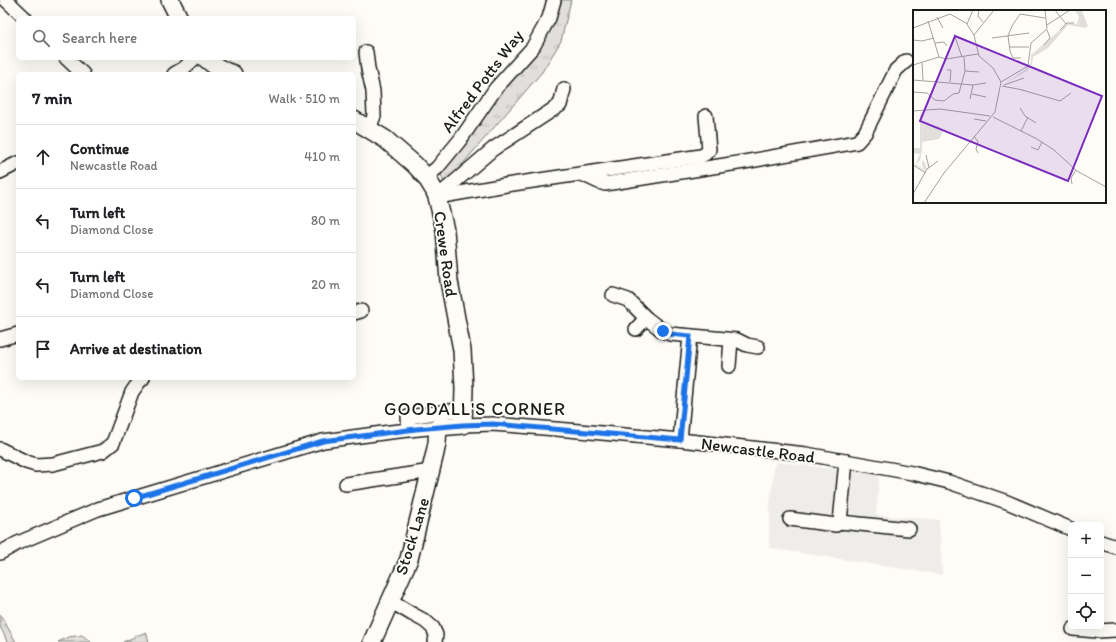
<!DOCTYPE html>
<meta charset="utf-8">
<style>
:root{--surface:#fff;--page:#f6f6f6;--text:#202124;--muted:#757577;--line:#e0e0e0}
body{margin:0;font-family:Itim,sans-serif;background:var(--page);color:var(--text)}
.controls{position:absolute;right:12px;bottom:12px;display:grid;overflow:hidden;border-radius:6px;box-shadow:0 4px 16px #0002}
.controls button{width:36px;height:36px;display:grid;place-items:center;padding:0;border:0;border-bottom:1px solid var(--line);background:var(--surface);color:var(--text);font:20px sans-serif}
.stop{position:absolute;width:12px;height:12px;margin:-9px;border:3px solid #1a73e8;border-radius:50%;background:#fff}
.stop.end{background:#1a73e8;border-color:#fff;box-shadow:0 1px 4px #0008}
.list{margin:0;padding:0;list-style:none}
h2{display:flex;justify-content:space-between;align-items:center;height:52px;margin:0;padding:0 16px;font-size:17px}
h2 small{font-size:13px;font-weight:400;color:var(--muted)}
.list li{display:grid;grid-template-columns:26px 1fr auto;gap:12px;align-items:center;box-sizing:border-box;height:64px;padding:0 16px;border-top:1px solid var(--line)}
.list b{display:block;font-size:15px;white-space:nowrap}
.list p{margin:0;font-size:13px;white-space:nowrap;color:var(--muted)}
.list em{font-size:13px;font-style:normal;color:var(--muted)}
.icon{flex:none;width:22px;height:22px;fill:none;stroke:currentColor;stroke-width:2;stroke-linecap:round;stroke-linejoin:round}
.map{position:relative;flex:none;width:1116px;height:642px;overflow:hidden}
.search{position:absolute;background:var(--surface);box-shadow:0 4px 16px #0002;left:16px;top:16px;width:340px;height:44px;display:flex;align-items:center;gap:10px;box-sizing:border-box;padding:0 14px;border-radius:6px;color:var(--muted);font-size:15px}
.panel{position:absolute;background:var(--surface);box-shadow:0 4px 16px #0002;left:16px;top:72px;width:340px;height:308px;border-radius:6px}
.map>svg:first-child{display:block}
</style>
<div class="map">
<svg width="1116" height="642" viewBox="0 0 1116 642">
<defs>
<pattern id="grass-tufts" width="24" height="20" patternUnits="userSpaceOnUse"><rect width="24" height="20" fill="#e0dfdb"/><path d="M3 7l-1-3M5 7V3M7 7l1-3M15 17l-1-3M17 17v-4M19 17l1-3" fill="none" stroke="#c0bfbb"/></pattern>
</defs>
<rect width="100%" height="100%" fill="#fdfcf7"/>
<filter id="ink" filterUnits="userSpaceOnUse"><feTurbulence type="fractalNoise" baseFrequency=".025" numOctaves="2"/><feDisplacementMap in="SourceGraphic" scale="8" xChannelSelector="R" yChannelSelector="G"/><feConvolveMatrix kernelMatrix="1 2 1 2 8 2 1 2 1" color-interpolation-filters="sRGB"/></filter>
<g filter="url(#ink)">
<polygon fill="#eeede9" points="775,462 879,474 876,515 939,520 942,575 769,548 770,505"/>
<g fill="url(#grass-tufts)" stroke="#7e7e7c">
<polygon points="562,0 571,0 561,41 542,72 472,153 445,185 441,175 481,118 513,76 535,51 550,30"/>
<polygon points="0,614 16,642 7,642 4,634 0,627"/>
</g>
<g fill="#e0dfdb" stroke="#7e7e7c">
<polygon points="146,632 149,642 123,642"/>
<polygon points="82,635 91,642 58,642 69,637"/>
</g>
<g fill="none" stroke-linecap="round" stroke-linejoin="round">
<defs>
<g id="minor">
<polyline points="6,0 25,18"/>
<polyline points="366,52 368,69 373,91 374,116 369,129"/>
<polyline points="66,58 83,74"/>
<polyline points="174,74 184,68 195,58"/>
<polyline points="0,172 18,163"/>
<polyline points="582,174 599,182 605,184 744,162 857,142 865,133 896,70 906,61"/>
<polyline points="426,177 437,168 460,140 496,88 533,47 549,18 554,0"/>
<polyline points="437,197 506,185 701,156 705,154 709,150 706,116"/>
<polyline points="437,197 493,149 560,105 564,89"/>
<polyline points="613,295 628,300 646,318 663,331 670,334 737,340 747,345 758,347"/>
<polyline points="354,313 361,311"/>
<polyline points="636,329 646,318"/>
<polyline points="0,339 18,334"/>
<polyline points="729,366 731,340"/>
<polyline points="463,425 493,424 568,430 680,440 806,454 912,473 949,482 1007,502 1071,529"/>
<polyline points="409,429 408,417 464,409"/>
<polyline points="680,440 690,336"/>
<polyline points="0,449 26,462 36,465 53,464 103,451 113,443 132,392 139,382 143,378"/>
<polyline points="346,484 431,471"/>
<polyline points="790,519 836,525 840,522 846,461"/>
<polyline points="840,522 909,529"/>
<polyline points="1101,542 1116,547"/>
<polyline points="0,553 18,543 98,509 323,441 390,432 438,427"/>
<polyline points="390,601 412,614 425,621 433,628 436,635 435,642"/>
<polyline points="1073,629 1097,631 1116,630"/>
</g>
<g id="major">
<polyline points="170,0 179,18"/>
<path d="M205 58C213 65 222 71 233 74"/>
<polyline points="354,120 385,139 415,165 426,177 434,190 437,197 445,230 449,281 462,350 464,388 463,425 438,427 437,443 435,453 409,559 372,642"/>
</g>
</defs>
<use href="#minor" stroke="#1c1c1c" stroke-width="16"/>
<use href="#major" stroke="#1c1c1c" stroke-width="20"/>
<use href="#minor" stroke="#fdfcf7" stroke-width="13"/>
<use href="#major" stroke="#fdfcf7" stroke-width="17"/>
</g>
</g>
<g fill="none" stroke-linecap="round" stroke-linejoin="round" filter="url(#ink)">
<polyline stroke="#1a73e8" stroke-width="5" points="134,498 323,441 416,429 463,425 493,424 680,440 690,336 670,334 663,331"/>
</g>
<g text-anchor="middle" dominant-baseline="central" stroke-width="3.5" stroke-linejoin="round" paint-order="stroke">
<g font-size="17" fill="#1c1c1c" stroke="#fdfcf7">
<text transform="translate(482 81) rotate(-53)">Alfred Potts Way</text>
<text transform="translate(446 254) rotate(82)">Crewe Road</text>
<text transform="translate(758 450) rotate(7)">Newcastle Road</text>
<text transform="translate(412 536) rotate(-73)">Stock Lane</text>
</g>
<g font-size="18" letter-spacing="1" fill="#1c1c1c" stroke="#fdfcf7">
<text x="475" y="409">GOODALL'S CORNER</text>
</g>
</g>
<g transform="translate(913 10)">
<rect width="193" height="193" fill="#fdfcf7"/>
<path d="M162 0 169 1 175 16 172 18 155 15 135 38 120 47 119 54 114 61 91 74 113 59 118 53V45L155 13 164 14 166 7ZM7 102 10 114 9 140 7 150 3 154 12 160 9 156V151H11L14 158 12 161 2 155 7 144 0 143V138H7Z" fill="#e0dfdb"/>
<path d="M10 114 27 117V121H30L26 129 9 132Z" fill="#e0dfdb"/>
<path fill="none" stroke="#a3a29f" stroke-width="1" d="M66 0 65 6 70 12M142 0 153 14M24 7 30 18M15 11 26 47 33 49 65 44M54 14 60 0M134 15 157 0M0 18 37 4 53 13 61 25M147 20 154 13H161M41 24 49 47M79 28 116 23M0 30 9 31 21 28M22 33 31 32 34 36M131 35 137 28 134 20M96 37H116M108 48H100L97 41 95 26 99 16 107 4 132 8M9 53 10 70M0 55 26 47M34 60H38L37 72M52 61 66 62M0 70 60 75M88 72 115 56 118 33 134 19 132 0M91 75 111 68M89 76 110 80M109 80 147 91 158 83M0 82 14 83 22 90 31 91 40 84 46 83 52 61 51 47M59 84 73 87M57 89 60 75 73 73M107 98 112 106 123 113M0 101 27 99 77 106M80 107 124 129 141 140 164 161 193 177M61 109 73 111M108 121 115 107M61 126 65 132 63 139 65 143M118 137 125 140 129 132M13 145 16 158M0 155 13 163M159 174 158 168 163 160M0 184 14 159 25 151M11 193 31 163 82 102 88 72 80 58 66 46 61 25 81 0"/>
<path fill="#7b2cbf" fill-opacity="0.15" stroke="#7b2cbf" stroke-width="2" d="M42 26 189 86 155 171 7 111Z"/>
<rect width="193" height="193" fill="none" stroke="#1c1c1c" stroke-width="2"/>
</g>
</svg>
<div class="controls">
<button>+</button>
<button>−</button>
<button><svg class="icon" aria-label="locate" viewBox="0 0 24 24"><circle cx="12" cy="12" r="6"/><path d="M12 2v4M12 18v4M2 12h4M18 12h4"/></svg></button>
</div>
<div class="stop" style="left:134px;top:498px"></div>
<div class="stop end" style="left:663px;top:331px"></div>
<div class="search"><svg class="icon" aria-label="search" viewBox="0 0 24 24"><circle cx="10" cy="10" r="6"/><path d="M15 15l6 6"/></svg>Search here</div>
<section class="panel">
<h2>7 min<small>Walk · 510 m</small></h2>
<ul class="list">
<li><svg class="icon" aria-label="ahead" viewBox="0 0 24 24"><path d="M12 20V5M6 11l6-6 6 6"/></svg><div><b>Continue</b><p>Newcastle Road</p></div><em>410 m</em></li>
<li><svg class="icon" aria-label="left" viewBox="0 0 24 24"><path d="M17 20v-9H6M10 6l-5 5 5 5"/></svg><div><b>Turn left</b><p>Diamond Close</p></div><em>80 m</em></li>
<li><svg class="icon" aria-label="left" viewBox="0 0 24 24"><path d="M17 20v-9H6M10 6l-5 5 5 5"/></svg><div><b>Turn left</b><p>Diamond Close</p></div><em>20 m</em></li>
<li><svg class="icon" aria-label="arrive" viewBox="0 0 24 24"><path d="M6 21V4h12l-3 4 3 4H6"/></svg><div><b>Arrive at destination</b></div></li>
</ul>
</section>
</div>
